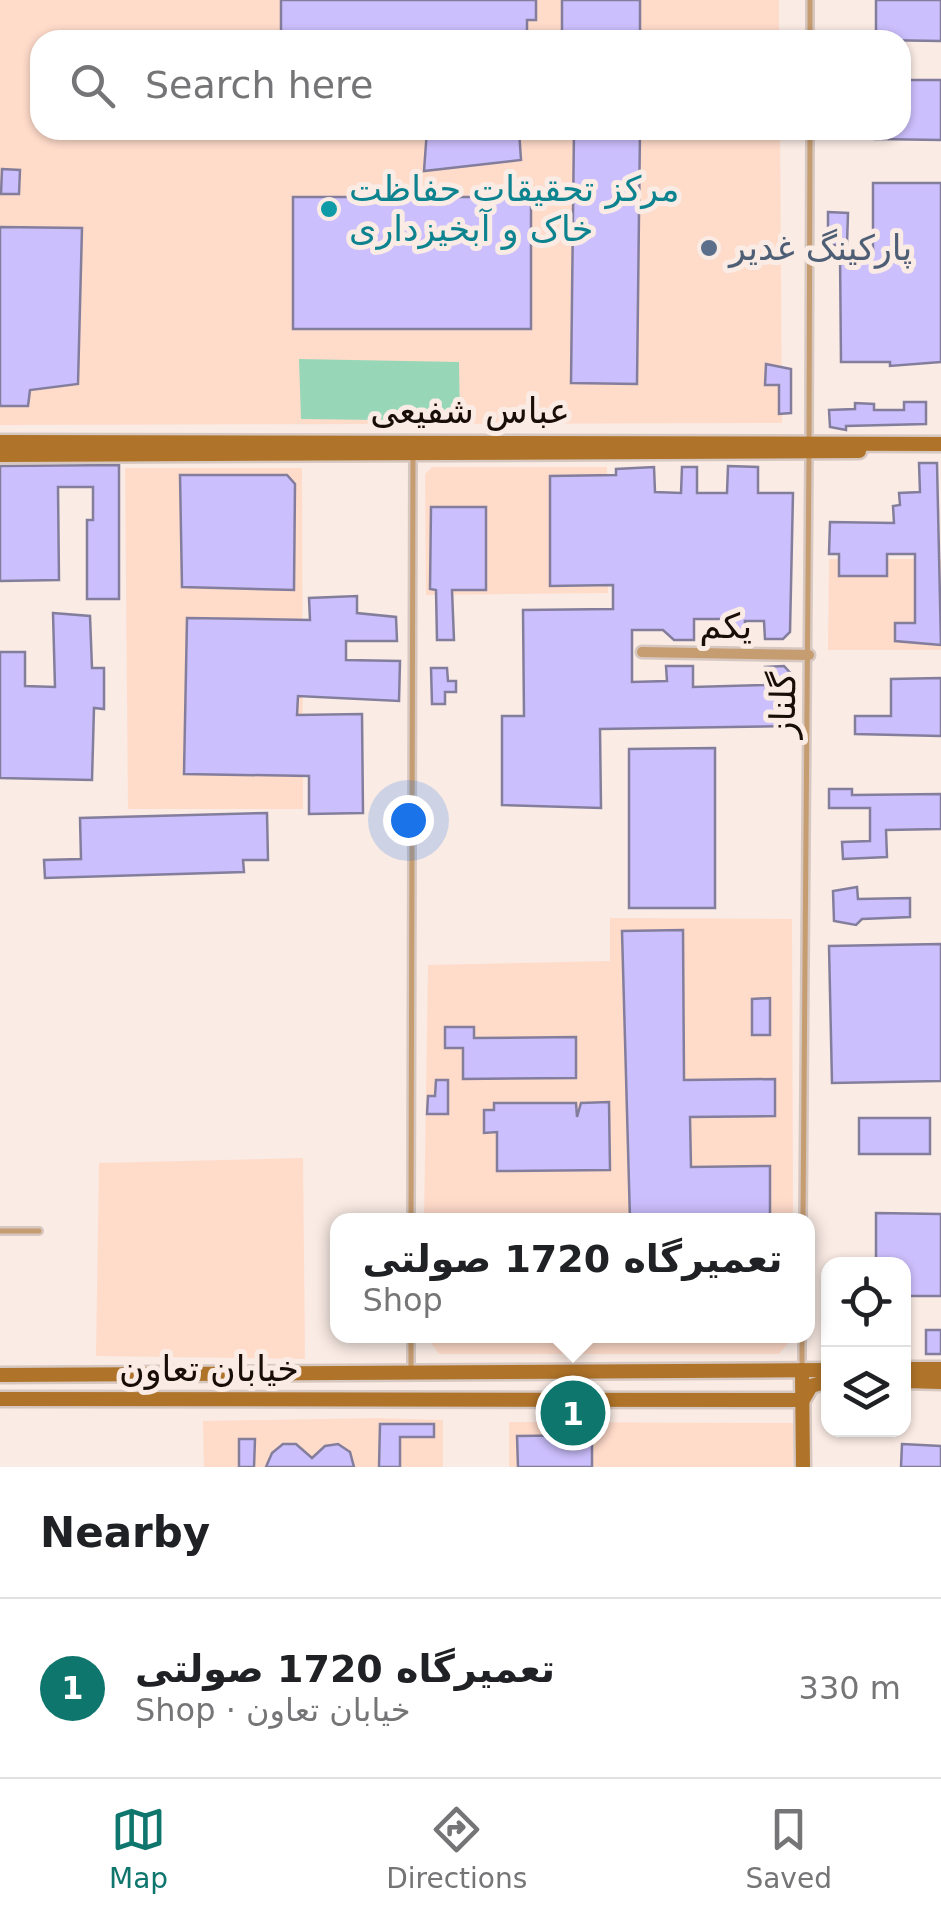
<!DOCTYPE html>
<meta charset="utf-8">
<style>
:root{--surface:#fff;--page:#f6f6f6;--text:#202124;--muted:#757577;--line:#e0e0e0;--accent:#0f766e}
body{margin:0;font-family:"DejaVu Sans","Noto Sans Arabic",sans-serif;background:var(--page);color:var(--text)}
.controls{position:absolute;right:30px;bottom:30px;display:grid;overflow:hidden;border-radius:20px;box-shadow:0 2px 8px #0004}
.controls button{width:90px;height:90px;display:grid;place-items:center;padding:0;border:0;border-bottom:2px solid var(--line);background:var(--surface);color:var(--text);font:50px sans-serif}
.you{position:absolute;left:408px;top:820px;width:35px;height:35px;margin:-25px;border:8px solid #fff;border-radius:50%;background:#1a73e8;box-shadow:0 0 0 15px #1a73e833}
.badge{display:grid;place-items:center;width:65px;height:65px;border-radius:50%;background:var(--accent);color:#fff;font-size:32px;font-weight:700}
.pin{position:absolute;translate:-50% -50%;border:5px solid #fff;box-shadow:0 2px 10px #0006}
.popup{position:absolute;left:330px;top:1213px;width:485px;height:130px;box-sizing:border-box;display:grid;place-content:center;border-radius:20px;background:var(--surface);filter:drop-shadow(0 2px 8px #0005);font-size:32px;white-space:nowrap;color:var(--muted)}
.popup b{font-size:38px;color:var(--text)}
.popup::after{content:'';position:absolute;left:50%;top:100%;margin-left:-20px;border:20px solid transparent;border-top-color:var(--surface)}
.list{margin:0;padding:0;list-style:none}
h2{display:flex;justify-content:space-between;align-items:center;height:130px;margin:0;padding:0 40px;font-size:42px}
h2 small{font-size:32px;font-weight:400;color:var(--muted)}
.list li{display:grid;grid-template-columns:65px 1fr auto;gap:30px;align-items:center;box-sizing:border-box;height:180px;padding:0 40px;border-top:2px solid var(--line)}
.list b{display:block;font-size:38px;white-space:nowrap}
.list p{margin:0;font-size:32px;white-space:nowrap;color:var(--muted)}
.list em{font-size:32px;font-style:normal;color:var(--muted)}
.icon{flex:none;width:55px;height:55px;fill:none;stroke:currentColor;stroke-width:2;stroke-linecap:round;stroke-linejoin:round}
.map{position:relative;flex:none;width:941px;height:1467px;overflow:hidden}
.search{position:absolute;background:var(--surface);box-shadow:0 2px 8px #0004;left:30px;right:30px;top:30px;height:110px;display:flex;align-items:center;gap:25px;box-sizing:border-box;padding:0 35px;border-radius:30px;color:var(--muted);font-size:38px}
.sheet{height:310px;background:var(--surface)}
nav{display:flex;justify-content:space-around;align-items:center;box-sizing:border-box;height:140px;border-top:2px solid var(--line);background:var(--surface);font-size:28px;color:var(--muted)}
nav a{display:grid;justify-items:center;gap:5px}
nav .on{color:var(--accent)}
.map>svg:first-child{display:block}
</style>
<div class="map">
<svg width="941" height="1467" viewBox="0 0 941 1467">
<rect width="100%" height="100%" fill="#faebe4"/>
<g fill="#ffdbca">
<polygon points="0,0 779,0 779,40 40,40 40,130 780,130 782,423 0,425"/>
<polygon points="432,467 607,467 608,593 426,595 425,474"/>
<polygon points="125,468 302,468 303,809 128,809"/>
<polygon points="829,559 941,559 941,650 828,650"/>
<polygon points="610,918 792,919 793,1220 424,1220 428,965 610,961"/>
<polygon points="303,1158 305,1359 96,1356 99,1163"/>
<polygon points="426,1336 793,1336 793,1338 779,1354 439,1354"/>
<polygon points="378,1418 443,1420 443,1467 204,1467 203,1421"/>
<polygon points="509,1422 793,1423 793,1467 509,1467"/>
</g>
<polygon fill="#97d7b8" points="299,359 459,362 460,421 301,419"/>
<g fill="#ccbffd" stroke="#847e9d" stroke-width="2.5">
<polygon points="281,0 536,0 536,20 527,20 527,40 449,40 449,34 281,33"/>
<polygon points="562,0 640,0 640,33 621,33 621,40 562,36"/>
<polygon points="876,0 941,0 941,41 876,40"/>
<polygon points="901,80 941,80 941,140 875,139 875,130 901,130"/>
<polygon points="427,130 519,130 521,160 424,171"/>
<polygon points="574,130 640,130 637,384 571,383"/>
<polygon points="2,169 20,170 19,194 1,194"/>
<polygon points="873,183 941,183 941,362 890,366 890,362 841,362 840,253 873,253"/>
<rect x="293" y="197" width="238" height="132"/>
<polygon points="828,212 848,213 847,245 828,245"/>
<polygon points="0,227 82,228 78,384 30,390 28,406 0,406"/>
<polygon points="766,364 791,369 791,413 779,414 779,385 765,385"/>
<polygon points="904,402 926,402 926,424 846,426 846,430 830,427 829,410 855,409 855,403 874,404 874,410 904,410"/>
<polygon points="919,463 937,463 941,645 895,641 895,623 915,623 915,554 887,554 887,576 839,576 839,554 829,554 830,522 894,523 893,506 900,505 899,493 920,492"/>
<polygon points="119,465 119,599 87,599 87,520 93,520 93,487 58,487 59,580 0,581 0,466"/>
<polygon points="728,466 758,467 758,493 793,493 790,632 783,639 765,639 764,621 745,621 745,637 728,637 728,619 694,619 694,640 674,640 663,630 632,630 632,682 667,681 666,666 693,666 693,687 765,685 765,667 784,666 794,677 793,726 600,729 601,808 502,805 502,716 524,716 523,610 613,609 613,585 550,586 550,476 616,475 616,469 654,467 655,492 681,493 682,467 697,467 697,493 727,493"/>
<polygon points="180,475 287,475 295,484 294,590 182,587"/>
<polygon points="431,507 486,507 486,590 452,590 454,640 437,640 436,590 430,589"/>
<polygon points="357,596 357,613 396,617 397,641 346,641 346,660 400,661 399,701 298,696 297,715 362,714 363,813 309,814 309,776 184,774 187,618 310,620 309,598"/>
<polygon points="53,613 90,616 92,668 104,668 104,709 94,708 92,780 0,778 0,652 25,652 25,686 55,687"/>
<polygon points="431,668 447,668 448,681 456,681 456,692 445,692 445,704 432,704"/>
<polygon points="941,678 941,736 855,734 855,716 891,716 891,679"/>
<polygon points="715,748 715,908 629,908 629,749"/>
<polygon points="829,789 852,789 852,795 941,794 941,829 886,830 887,857 843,859 842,842 870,841 870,808 829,808"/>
<polygon points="267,813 268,860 243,860 244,872 45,878 44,860 81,859 80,818"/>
<polygon points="857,887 858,899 910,898 910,917 862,919 856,925 834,921 833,891"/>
<polygon points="683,930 684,1080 775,1079 775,1116 690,1117 691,1167 770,1166 770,1220 630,1220 622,931"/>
<polygon points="941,944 941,1081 832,1083 829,946"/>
<polygon points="770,998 770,1035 752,1035 752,999"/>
<polygon points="445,1027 474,1027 474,1038 576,1037 576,1078 463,1079 463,1048 445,1048"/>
<polygon points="436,1080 448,1080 448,1114 427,1114 428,1096 435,1096"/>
<polygon points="609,1102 610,1170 497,1171 497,1132 484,1133 484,1110 494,1110 494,1103 576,1103 577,1117 581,1103"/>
<rect x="859" y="1118" width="71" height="36"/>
<polygon points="876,1213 941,1214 941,1296 904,1296 904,1264 876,1264"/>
<rect x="926" y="1330" width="15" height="24"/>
<polygon points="380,1424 434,1424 434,1437 400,1437 400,1467 379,1467"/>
<polygon points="592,1435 592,1467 518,1467 517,1436"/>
<polygon points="239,1439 255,1439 254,1467 239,1467"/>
<polygon points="283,1444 296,1444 312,1458 325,1446 338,1444 350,1452 354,1467 266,1467 272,1453"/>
<polygon points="902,1444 941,1446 941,1467 901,1467"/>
</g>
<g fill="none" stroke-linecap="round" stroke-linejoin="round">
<defs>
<g id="lane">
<polyline points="810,40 810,0"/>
<polyline points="809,442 810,130"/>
<polyline points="411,1220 413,455"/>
<polyline points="803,1220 809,453"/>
<polyline points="0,1231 39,1231"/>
<polyline points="802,1367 802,1336"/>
<polyline points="411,1372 411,1336"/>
</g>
<polyline id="street" points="642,652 809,655"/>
<g id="secondary">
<polyline points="0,442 941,444"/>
<polyline points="0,455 859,451"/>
<polyline points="904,1369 941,1369"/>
<polyline points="802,1370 803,1467"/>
<polyline points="0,1375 828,1370"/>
<polyline points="904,1381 941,1382"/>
<polyline points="0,1399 802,1400"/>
<polyline points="803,1400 811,1386 828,1381"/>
</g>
</defs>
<use href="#lane" stroke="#d6c7c1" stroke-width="10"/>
<use href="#street" stroke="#d6c7c1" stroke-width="15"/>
<use href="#secondary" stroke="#d6c7c1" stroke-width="19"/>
<use href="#lane" stroke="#c69c71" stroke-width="5"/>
<use href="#street" stroke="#c69c71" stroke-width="10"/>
<use href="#secondary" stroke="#af7329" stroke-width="14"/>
</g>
<circle fill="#0f9aa8" stroke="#faebe4" stroke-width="4" cx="329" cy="209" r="10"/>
<circle fill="#5c6f8a" stroke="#faebe4" stroke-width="4" cx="709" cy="248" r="10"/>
<g text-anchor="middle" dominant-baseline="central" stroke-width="10" stroke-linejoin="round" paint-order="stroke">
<g font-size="35" fill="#0d838f" stroke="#faebe4" text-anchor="start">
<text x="349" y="189">مرکز تحقیقات حفاظت<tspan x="349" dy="40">خاک و آبخیزداری</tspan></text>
</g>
<g font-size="35" fill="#4e5e75" stroke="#faebe4" text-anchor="start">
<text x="729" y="248">پارکینگ غدیر</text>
</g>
<g font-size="35" fill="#190d07" stroke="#faebe4">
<text x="470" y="411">عباس شفیعی</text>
<text transform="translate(726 626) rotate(1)">یکم</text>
<text transform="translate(783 705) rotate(-89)">گلناز</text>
<text x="209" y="1369">خیابان تعاون</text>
</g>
</g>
</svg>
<div class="controls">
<button><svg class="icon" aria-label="locate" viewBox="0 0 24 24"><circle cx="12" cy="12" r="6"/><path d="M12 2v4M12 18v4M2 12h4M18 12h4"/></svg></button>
<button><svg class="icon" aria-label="layers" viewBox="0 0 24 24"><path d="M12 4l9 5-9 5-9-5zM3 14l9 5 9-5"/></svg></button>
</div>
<div class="you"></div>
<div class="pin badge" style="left:573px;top:1413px">1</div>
<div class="popup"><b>تعمیرگاه 1720 صولتی</b>Shop</div>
<div class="search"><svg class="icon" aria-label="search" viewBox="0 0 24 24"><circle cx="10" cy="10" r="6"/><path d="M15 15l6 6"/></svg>Search here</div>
</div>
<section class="sheet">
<h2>Nearby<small></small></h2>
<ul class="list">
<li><span class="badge">1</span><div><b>تعمیرگاه 1720 صولتی</b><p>Shop · خیابان تعاون</p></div><em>330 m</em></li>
</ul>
</section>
<nav>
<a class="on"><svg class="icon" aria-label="map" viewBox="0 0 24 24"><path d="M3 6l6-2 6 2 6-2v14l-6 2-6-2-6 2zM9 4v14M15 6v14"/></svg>Map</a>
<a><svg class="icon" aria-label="directions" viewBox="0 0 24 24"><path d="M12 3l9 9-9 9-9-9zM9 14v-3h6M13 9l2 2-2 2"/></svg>Directions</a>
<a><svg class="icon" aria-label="saved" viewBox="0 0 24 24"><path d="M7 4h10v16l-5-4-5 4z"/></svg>Saved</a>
</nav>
